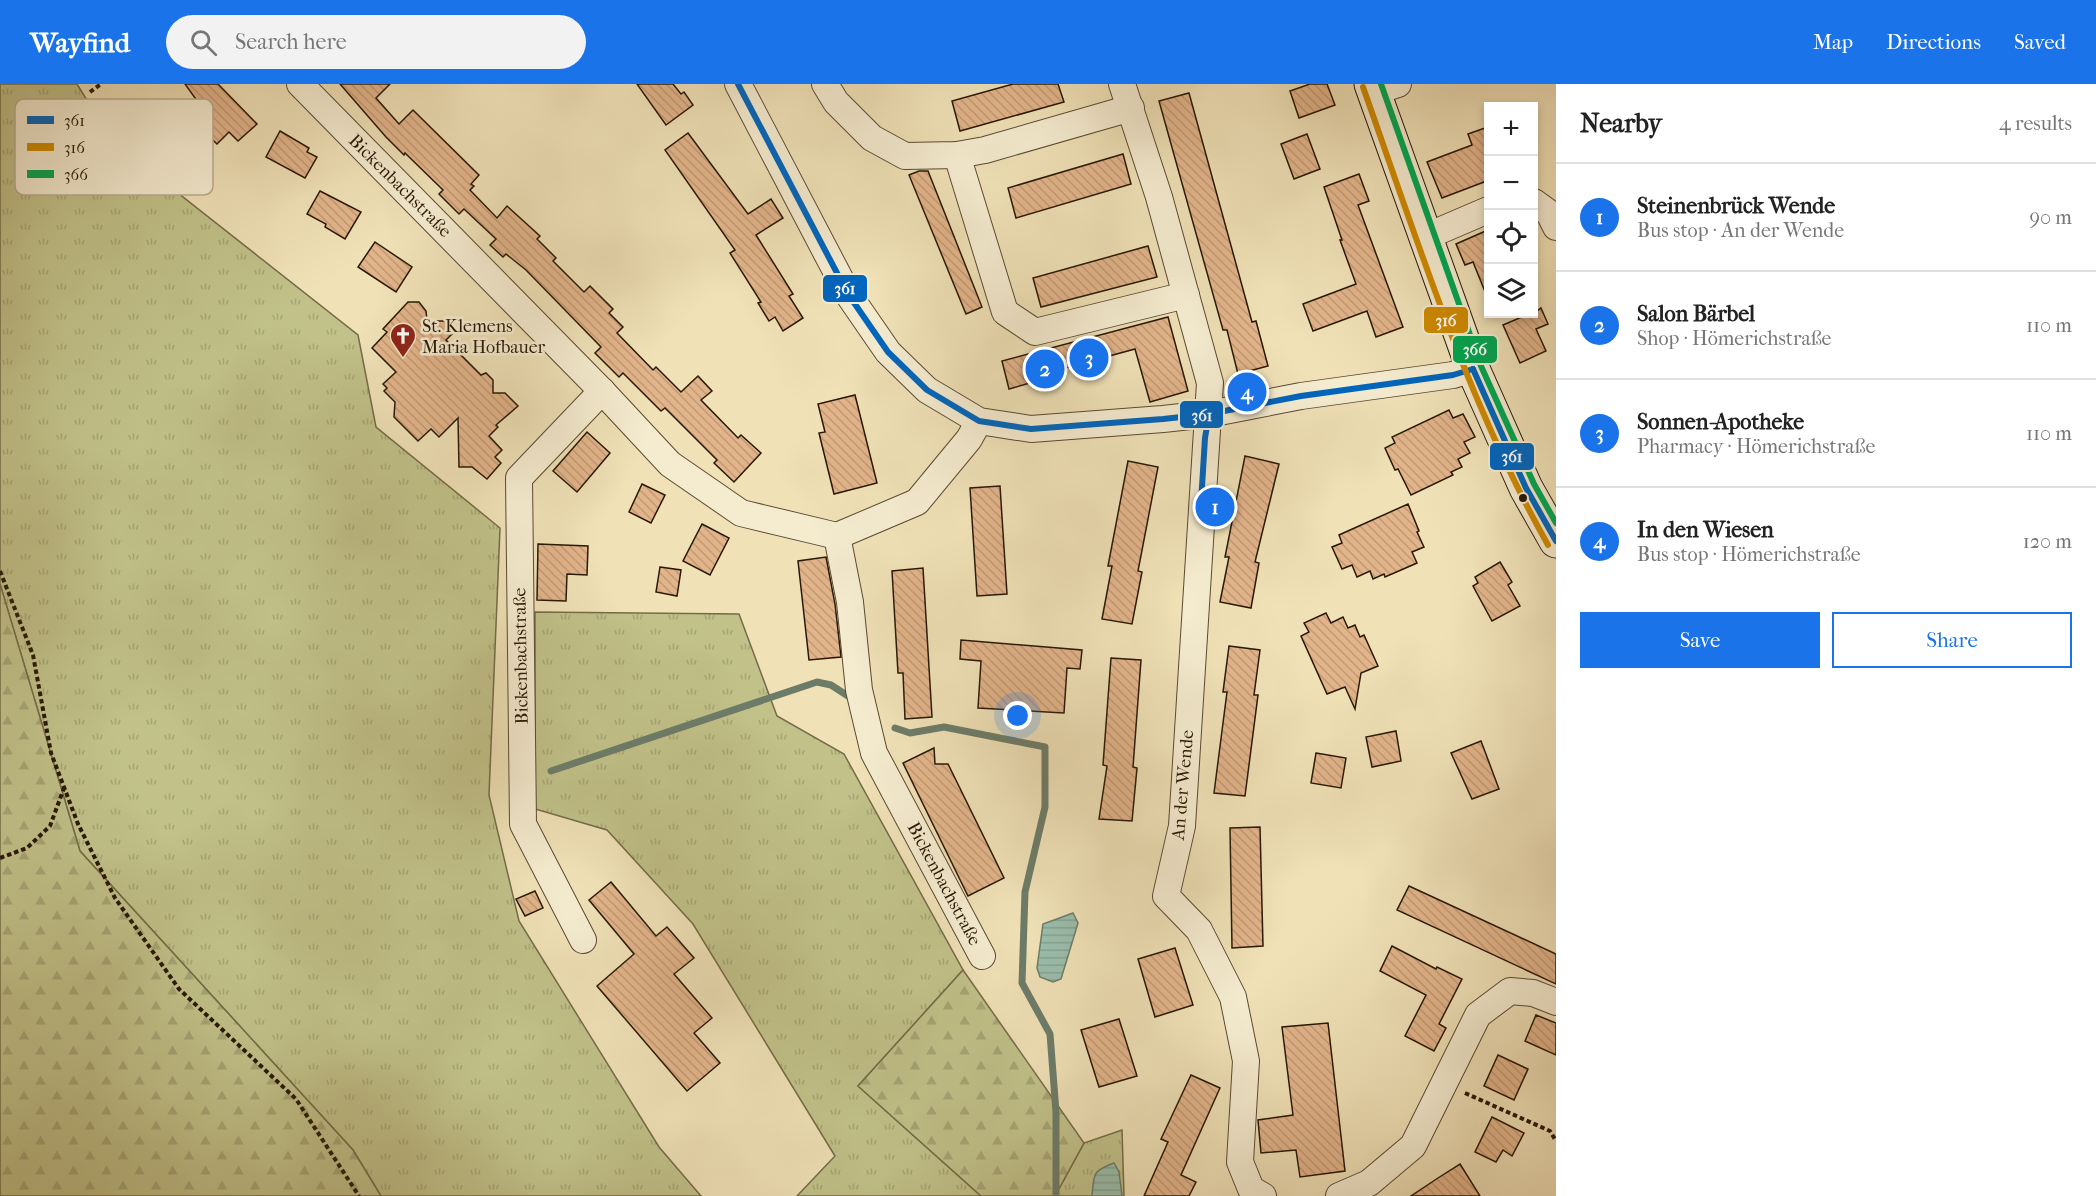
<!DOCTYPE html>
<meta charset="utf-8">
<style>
:root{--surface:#fff;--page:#f2f2f2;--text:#222;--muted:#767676;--line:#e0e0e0;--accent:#1a73e8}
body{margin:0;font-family:"IM FELL French Canon",serif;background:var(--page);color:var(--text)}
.controls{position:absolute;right:18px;top:18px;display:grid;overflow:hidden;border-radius:0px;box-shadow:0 3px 9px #0003}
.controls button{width:54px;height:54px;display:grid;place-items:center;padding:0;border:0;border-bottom:2px solid var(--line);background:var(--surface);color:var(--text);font:30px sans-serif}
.you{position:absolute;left:1018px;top:632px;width:21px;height:21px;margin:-15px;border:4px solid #fff;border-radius:50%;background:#1a73e8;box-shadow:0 0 0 9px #1a73e833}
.badge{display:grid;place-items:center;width:39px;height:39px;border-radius:50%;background:var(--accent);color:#fff;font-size:20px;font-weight:700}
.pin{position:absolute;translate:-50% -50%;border:3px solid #fff;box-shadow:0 2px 6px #0006}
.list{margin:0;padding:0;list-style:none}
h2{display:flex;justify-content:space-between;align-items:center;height:78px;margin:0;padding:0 24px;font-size:26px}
h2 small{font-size:20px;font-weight:400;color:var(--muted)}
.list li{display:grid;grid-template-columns:39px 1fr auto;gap:18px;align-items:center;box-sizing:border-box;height:108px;padding:0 24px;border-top:2px solid var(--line)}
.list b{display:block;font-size:22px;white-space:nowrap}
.list p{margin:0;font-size:20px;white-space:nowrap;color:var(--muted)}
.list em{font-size:20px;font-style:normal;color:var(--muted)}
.actions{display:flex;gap:12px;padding:18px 24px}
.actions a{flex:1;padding:14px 0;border:2px solid var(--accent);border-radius:0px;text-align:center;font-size:21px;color:var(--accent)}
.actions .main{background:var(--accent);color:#fff}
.icon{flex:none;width:33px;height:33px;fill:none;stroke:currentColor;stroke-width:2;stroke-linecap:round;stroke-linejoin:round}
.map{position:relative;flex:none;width:1556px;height:1112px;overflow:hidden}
header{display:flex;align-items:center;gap:36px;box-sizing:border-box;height:84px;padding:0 30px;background:var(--accent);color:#fff}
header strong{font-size:28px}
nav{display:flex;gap:33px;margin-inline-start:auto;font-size:21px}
.search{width:420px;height:54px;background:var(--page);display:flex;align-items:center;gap:15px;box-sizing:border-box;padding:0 21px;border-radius:33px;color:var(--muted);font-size:22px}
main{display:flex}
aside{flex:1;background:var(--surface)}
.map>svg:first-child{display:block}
</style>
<header>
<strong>Wayfind</strong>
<div class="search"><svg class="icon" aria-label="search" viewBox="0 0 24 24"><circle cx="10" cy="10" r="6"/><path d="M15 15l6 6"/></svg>Search here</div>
<nav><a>Map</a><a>Directions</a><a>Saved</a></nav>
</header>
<main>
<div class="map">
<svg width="1556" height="1112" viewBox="0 0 1556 1112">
<defs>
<pattern id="grass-tufts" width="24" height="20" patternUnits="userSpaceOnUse" patternTransform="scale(1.5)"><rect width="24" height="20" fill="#c1c189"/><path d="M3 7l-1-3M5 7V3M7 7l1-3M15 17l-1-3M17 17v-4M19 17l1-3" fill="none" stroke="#a6a575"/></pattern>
<pattern id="forest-firs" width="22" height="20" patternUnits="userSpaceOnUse" patternTransform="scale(1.5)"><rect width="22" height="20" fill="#c1c189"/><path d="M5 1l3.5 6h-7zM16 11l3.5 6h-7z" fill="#a6a575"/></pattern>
<pattern id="water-rules" width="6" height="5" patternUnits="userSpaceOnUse" patternTransform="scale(1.5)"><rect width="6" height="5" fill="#9abeac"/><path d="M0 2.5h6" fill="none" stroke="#85a392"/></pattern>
<pattern id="building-back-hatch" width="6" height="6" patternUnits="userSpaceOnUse" patternTransform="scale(1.5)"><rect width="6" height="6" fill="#e2b48a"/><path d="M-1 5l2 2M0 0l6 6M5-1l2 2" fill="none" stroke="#c29a76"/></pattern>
</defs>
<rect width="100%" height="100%" fill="#f0e1b7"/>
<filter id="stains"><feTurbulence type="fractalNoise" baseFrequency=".00333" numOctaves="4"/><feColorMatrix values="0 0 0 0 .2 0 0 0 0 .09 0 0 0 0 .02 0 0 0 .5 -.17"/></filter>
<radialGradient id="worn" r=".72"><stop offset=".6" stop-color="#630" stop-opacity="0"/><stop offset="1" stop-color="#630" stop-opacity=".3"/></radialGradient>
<g fill="url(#grass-tufts)" stroke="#746c47" stroke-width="1.5">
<polygon points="0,0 77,0 112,57 358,251 376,343 500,444 489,711 519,837 659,1063 701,1112 381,1112 353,1066 80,767 0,500"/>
<polygon points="535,528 739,530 777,632 844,670 963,886 858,1002 981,1112 797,1112 835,1072 693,840 607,746 535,725"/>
<polygon points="1122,1046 1124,1112 1055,1112 1084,1059"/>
</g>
<g fill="url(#forest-firs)" stroke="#746c47" stroke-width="1.5">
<polygon points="0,500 80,767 353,1066 381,1112 0,1112"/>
<polygon points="963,886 1084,1059 1055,1112 981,1112 858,1002"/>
</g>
<g fill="url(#water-rules)" stroke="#6c7c69" stroke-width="1.5">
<polygon points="1073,829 1078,839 1061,895 1053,898 1040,893 1037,884 1043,840"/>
<path d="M1114 1079 1119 1088 1122 1112H1092C1094 1090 1092 1087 1114 1079Z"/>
</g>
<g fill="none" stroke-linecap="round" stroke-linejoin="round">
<g stroke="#6c7c69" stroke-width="7">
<polyline points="895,644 910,649 944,643 1045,663 1045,723 1025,808 1022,899 1050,950 1056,1028 1056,1112"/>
<polyline points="551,687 817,598 831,601 848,612"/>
</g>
</g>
<g fill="url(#building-back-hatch)" stroke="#281805" stroke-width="1.5">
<polygon points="185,0 218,0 257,40 238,57 229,48 217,60 198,42 208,32"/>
<polygon points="340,0 390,0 376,14 399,40 413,26 479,91 471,100 474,102 470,106 497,134 507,122 540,152 537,155 556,174 553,177 584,208 590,202 613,225 609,229 623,243 617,249 653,286 656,283 681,308 698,292 712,307 701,316 738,354 741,351 761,369 734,398 714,379 717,376 665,324 661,327 623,289 619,293 595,269 601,263 526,186 506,170 503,173 490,161 496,155 464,125 459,130 439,110 443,106 405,69 404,71 386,53"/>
<polygon points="637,0 673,0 681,10 684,8 693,21 666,41"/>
<polygon points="1013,0 1058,0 1064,18 960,47 952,17"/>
<polygon points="1310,0 1327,0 1335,21 1299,34 1290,7"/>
<polygon points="1189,9 1252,238 1256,237 1268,282 1238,290 1227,246 1223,246 1159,17"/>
<polygon points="1485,44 1488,54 1488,101 1486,102 1484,98 1442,114 1427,78 1472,61 1468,50"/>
<polygon points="280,47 309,64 307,68 317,73 305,94 266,73"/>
<polygon points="688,49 748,130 771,115 783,134 756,151 793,210 789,212 803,234 783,247 775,233 769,237 758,219 761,218 730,169 735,166 665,66"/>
<polygon points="1307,50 1320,85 1294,95 1281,60"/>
<polygon points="1123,70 1131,100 1016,134 1008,104"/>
<polygon points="919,87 928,87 982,223 966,230 909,91"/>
<polygon points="1359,90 1369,117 1358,121 1403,243 1376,253 1367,227 1313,247 1303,220 1356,200 1340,156 1342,156 1324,103"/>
<polygon points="320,107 361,128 345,155 325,143 326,140 307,130"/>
<polygon points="1488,146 1488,215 1473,178 1465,181 1456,160"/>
<polygon points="375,158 412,183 396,208 358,183"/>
<polygon points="1148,162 1157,193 1041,223 1033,194"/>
<polygon points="408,218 419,218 426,227 427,237 446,237 456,246 446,256 481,291 486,289 493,296 493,309 505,309 518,322 496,341 498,343 489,352 502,366 495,373 501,379 487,395 472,383 459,383 458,334 439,353 431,345 418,357 394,333 395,318 384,307 387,304 383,300 396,288 372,264 387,248 383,245"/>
<polygon points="1541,224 1548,240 1536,245 1546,267 1520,279 1503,241 1529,230 1533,230"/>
<polygon points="1168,233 1188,307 1150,318 1135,265 1036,292 1037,297 1009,305 1002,277"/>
<polygon points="855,311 877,399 834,410 819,349 825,348 818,320"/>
<polygon points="1449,326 1453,334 1463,330 1475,353 1464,358 1470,369 1458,375 1462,383 1451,388 1453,391 1411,411 1398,385 1395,386 1385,364 1395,359 1392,353"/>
<polygon points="587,348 610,369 577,408 553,387"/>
<polygon points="1245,372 1279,380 1255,478 1259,479 1251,524 1220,518 1229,473 1225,473"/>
<polygon points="1128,377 1158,383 1138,487 1142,488 1132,540 1102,535 1112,482 1108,482"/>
<polygon points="642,400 665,411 651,439 629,428"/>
<polygon points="1000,402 1007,510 977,512 970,404"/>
<polygon points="1408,420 1419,447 1417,448 1424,463 1412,468 1417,479 1385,493 1384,490 1373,495 1370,487 1357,493 1352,481 1342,485 1332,463 1342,459 1339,451"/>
<polygon points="702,440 729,454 710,491 683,477"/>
<polygon points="538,460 588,462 587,491 567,490 566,517 537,516"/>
<polygon points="826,473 835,520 841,573 809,576 798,477"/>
<polygon points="1500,478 1512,498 1508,501 1520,522 1492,537 1473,502 1478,499 1475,493"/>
<polygon points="660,483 681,486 677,512 656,508"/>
<polygon points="923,484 932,633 905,635 903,589 898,589 892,487"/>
<polygon points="1326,529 1331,539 1343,533 1348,544 1355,541 1360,553 1364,551 1378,582 1361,589 1355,625 1345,603 1327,610 1301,552 1309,548 1304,539"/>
<polygon points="961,556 1082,566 1080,585 1067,584 1064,629 978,624 981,577 960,575"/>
<polygon points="1229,562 1260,566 1254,611 1258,611 1245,712 1214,709 1227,608 1223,608"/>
<polygon points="1111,574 1141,576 1133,683 1137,684 1132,737 1099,735 1107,682 1103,681"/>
<polygon points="1396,647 1401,677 1372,683 1366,653"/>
<polygon points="1481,657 1499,705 1472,715 1451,669"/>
<polygon points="934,664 935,680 948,680 1004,794 968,812 903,679"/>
<polygon points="1316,669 1346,674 1341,704 1311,699"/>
<polygon points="1260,743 1263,862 1232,864 1230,744"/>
<polygon points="611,798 656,852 667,843 694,874 674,890 712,934 694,949 720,979 687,1007 597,902 634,870 589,816"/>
<polygon points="1409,802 1556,870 1556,900 1397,826"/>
<polygon points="535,807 543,824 525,832 516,815"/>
<polygon points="1392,862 1436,885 1437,883 1462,895 1439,940 1446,944 1434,967 1405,952 1426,911 1380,887"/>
<polygon points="1175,864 1193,921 1155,933 1138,875"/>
<polygon points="1536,931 1556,939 1556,971 1525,957"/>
<polygon points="1119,935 1137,992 1099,1003 1081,946"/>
<polygon points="1328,939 1345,1087 1300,1093 1296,1066 1261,1069 1258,1036 1293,1031 1282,943"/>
<polygon points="1498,971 1528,985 1514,1016 1484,1002"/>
<polygon points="1191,991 1220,1004 1181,1091 1196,1098 1189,1112 1144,1112 1168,1058 1161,1055"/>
<polygon points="1492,1033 1524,1049 1512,1072 1503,1066 1496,1078 1475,1068"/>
<polygon points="1460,1080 1480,1112 1411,1112 1438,1094"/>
</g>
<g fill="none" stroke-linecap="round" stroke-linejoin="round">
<defs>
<g id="street">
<polyline points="300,0 602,307 670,380 741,429 837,452 917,418 969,355 979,337"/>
<polyline points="738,0 848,210 888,268 927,306 979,337 1031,345 1163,335 1209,330 1301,312 1453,291 1473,285"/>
<polyline points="825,0 836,18 872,54 905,72 957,71 985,66 1131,24"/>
<polyline points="1122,0 1159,113 1210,299 1182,742 1166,812 1199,846 1233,913 1246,977 1240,1078 1251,1105 1263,1112"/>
<polyline points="1374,8 1398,0"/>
<polyline points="957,71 1005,228 1035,248 1186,211"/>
<polyline points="1534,118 1549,129 1556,143"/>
<polyline points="1425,153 1488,126"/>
<polyline points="837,452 850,518 859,606 874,669 982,872"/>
<polyline points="583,856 523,740 519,394 602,307"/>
<polyline points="1339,1112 1369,1099 1413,1062 1478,931 1510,907 1533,909 1556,918"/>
</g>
<polyline id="secondary" points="1371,0 1473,285 1526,404 1556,457"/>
</defs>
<use href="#street" stroke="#5a4a32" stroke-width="28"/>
<use href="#secondary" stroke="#281805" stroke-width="35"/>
<g stroke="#281805" stroke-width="4" stroke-dasharray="4.5 3" stroke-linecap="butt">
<polyline points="90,8 101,0"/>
<polyline points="0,487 33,571 51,669 78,740 115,814 179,905 296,1015 359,1112"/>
<polyline points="0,774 27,764 50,742 64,704"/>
<polyline points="1465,1009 1550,1047 1556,1057"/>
</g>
<use href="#street" stroke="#f5ecd0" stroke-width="26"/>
<use href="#secondary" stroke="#f5ecd0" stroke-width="33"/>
<defs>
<g id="bus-1">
<polyline points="738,0 848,210 888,268 927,306 979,337 1031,345 1163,335 1209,330 1301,312 1453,291 1473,285"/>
<polyline points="1473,285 1526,404 1556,457"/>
<polyline points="1201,419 1205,354 1209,330"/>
</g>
<path id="bus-2" d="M1363 3C1418 158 1467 317 1548 461"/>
<polyline id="bus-3" points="1381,0 1481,282 1534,400 1556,439"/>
</defs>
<use href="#bus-1" stroke="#f5ecd0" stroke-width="10"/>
<use href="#bus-2" stroke="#f5ecd0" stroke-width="10"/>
<use href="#bus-3" stroke="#f5ecd0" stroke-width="10"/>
<use href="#bus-1" stroke="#0065bd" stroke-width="6"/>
<use href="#bus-2" stroke="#ce8a01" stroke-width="6"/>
<use href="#bus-3" stroke="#00a651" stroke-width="6"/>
</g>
<defs>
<symbol id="church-pin" viewBox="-11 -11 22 30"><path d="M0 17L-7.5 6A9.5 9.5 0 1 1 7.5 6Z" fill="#8f2418" stroke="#f5ecd0"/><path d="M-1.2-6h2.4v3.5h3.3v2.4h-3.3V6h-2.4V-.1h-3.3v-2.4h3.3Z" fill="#fff"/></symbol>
</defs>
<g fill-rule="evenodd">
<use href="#church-pin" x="388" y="237" width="30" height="40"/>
</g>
<circle fill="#281805" stroke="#f5ecd0" stroke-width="2" cx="1523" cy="414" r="5"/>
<g text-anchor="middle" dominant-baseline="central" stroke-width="5" stroke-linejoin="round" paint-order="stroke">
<g font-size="18" fill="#281805" stroke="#f5ecd0">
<text transform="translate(400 102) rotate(45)">Bickenbachstraße</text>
<text transform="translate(521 572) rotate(-91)">Bickenbachstraße</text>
<text transform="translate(1183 701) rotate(-85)">An der Wende</text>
<text transform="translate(944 800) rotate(62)">Bickenbachstraße</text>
</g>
<g font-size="18" fill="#281805" stroke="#f5ecd0" text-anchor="start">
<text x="422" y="242">St. Klemens<tspan x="422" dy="21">Maria Hofbauer</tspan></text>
</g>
</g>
<rect x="15" y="15" width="198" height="96" rx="9" fill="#f5ecd0" stroke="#b8ac93" stroke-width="1.5"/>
<rect x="27" y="32" width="27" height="8" fill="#0065bd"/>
<rect x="27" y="59" width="27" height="8" fill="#ce8a01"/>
<rect x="27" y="86" width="27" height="8" fill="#00a651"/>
<g font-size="16" fill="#281805">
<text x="64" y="42">361</text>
<text x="64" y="69">316</text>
<text x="64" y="96">366</text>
</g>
<g stroke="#f5ecd0" stroke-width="2">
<rect x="822" y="190" width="46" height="29" rx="6" fill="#0065bd"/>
<rect x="1423" y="222" width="46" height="28" rx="6" fill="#ce8a01"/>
<rect x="1452" y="251" width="46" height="29" rx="6" fill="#00a651"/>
<rect x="1179" y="316" width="45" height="29" rx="6" fill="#0065bd"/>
<rect x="1489" y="358" width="46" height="29" rx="6" fill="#0065bd"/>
</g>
<g font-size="16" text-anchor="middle" font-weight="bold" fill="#fff">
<text x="845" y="210">361</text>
<text x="1446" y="242">316</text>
<text x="1475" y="271">366</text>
<text x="1202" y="337">361</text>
<text x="1512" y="378">361</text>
</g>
<rect width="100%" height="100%" filter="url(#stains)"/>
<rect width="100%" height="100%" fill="url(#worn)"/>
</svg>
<div class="controls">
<button>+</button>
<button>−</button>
<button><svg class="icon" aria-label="locate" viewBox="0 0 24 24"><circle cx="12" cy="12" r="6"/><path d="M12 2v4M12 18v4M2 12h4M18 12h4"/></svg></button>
<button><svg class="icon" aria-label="layers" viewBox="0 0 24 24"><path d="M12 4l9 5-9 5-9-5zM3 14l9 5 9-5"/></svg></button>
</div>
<div class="you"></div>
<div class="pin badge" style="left:1215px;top:423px">1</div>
<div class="pin badge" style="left:1045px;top:285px">2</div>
<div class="pin badge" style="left:1089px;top:274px">3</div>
<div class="pin badge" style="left:1247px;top:308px">4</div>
</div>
<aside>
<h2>Nearby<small>4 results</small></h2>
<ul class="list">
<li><span class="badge">1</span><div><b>Steinenbrück Wende</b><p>Bus stop · An der Wende</p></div><em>90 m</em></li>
<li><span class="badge">2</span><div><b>Salon Bärbel</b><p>Shop · Hömerichstraße</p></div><em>110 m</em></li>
<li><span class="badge">3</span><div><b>Sonnen-Apotheke</b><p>Pharmacy · Hömerichstraße</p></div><em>110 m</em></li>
<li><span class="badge">4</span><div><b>In den Wiesen</b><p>Bus stop · Hömerichstraße</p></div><em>120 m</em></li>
</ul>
<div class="actions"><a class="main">Save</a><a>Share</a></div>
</aside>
</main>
